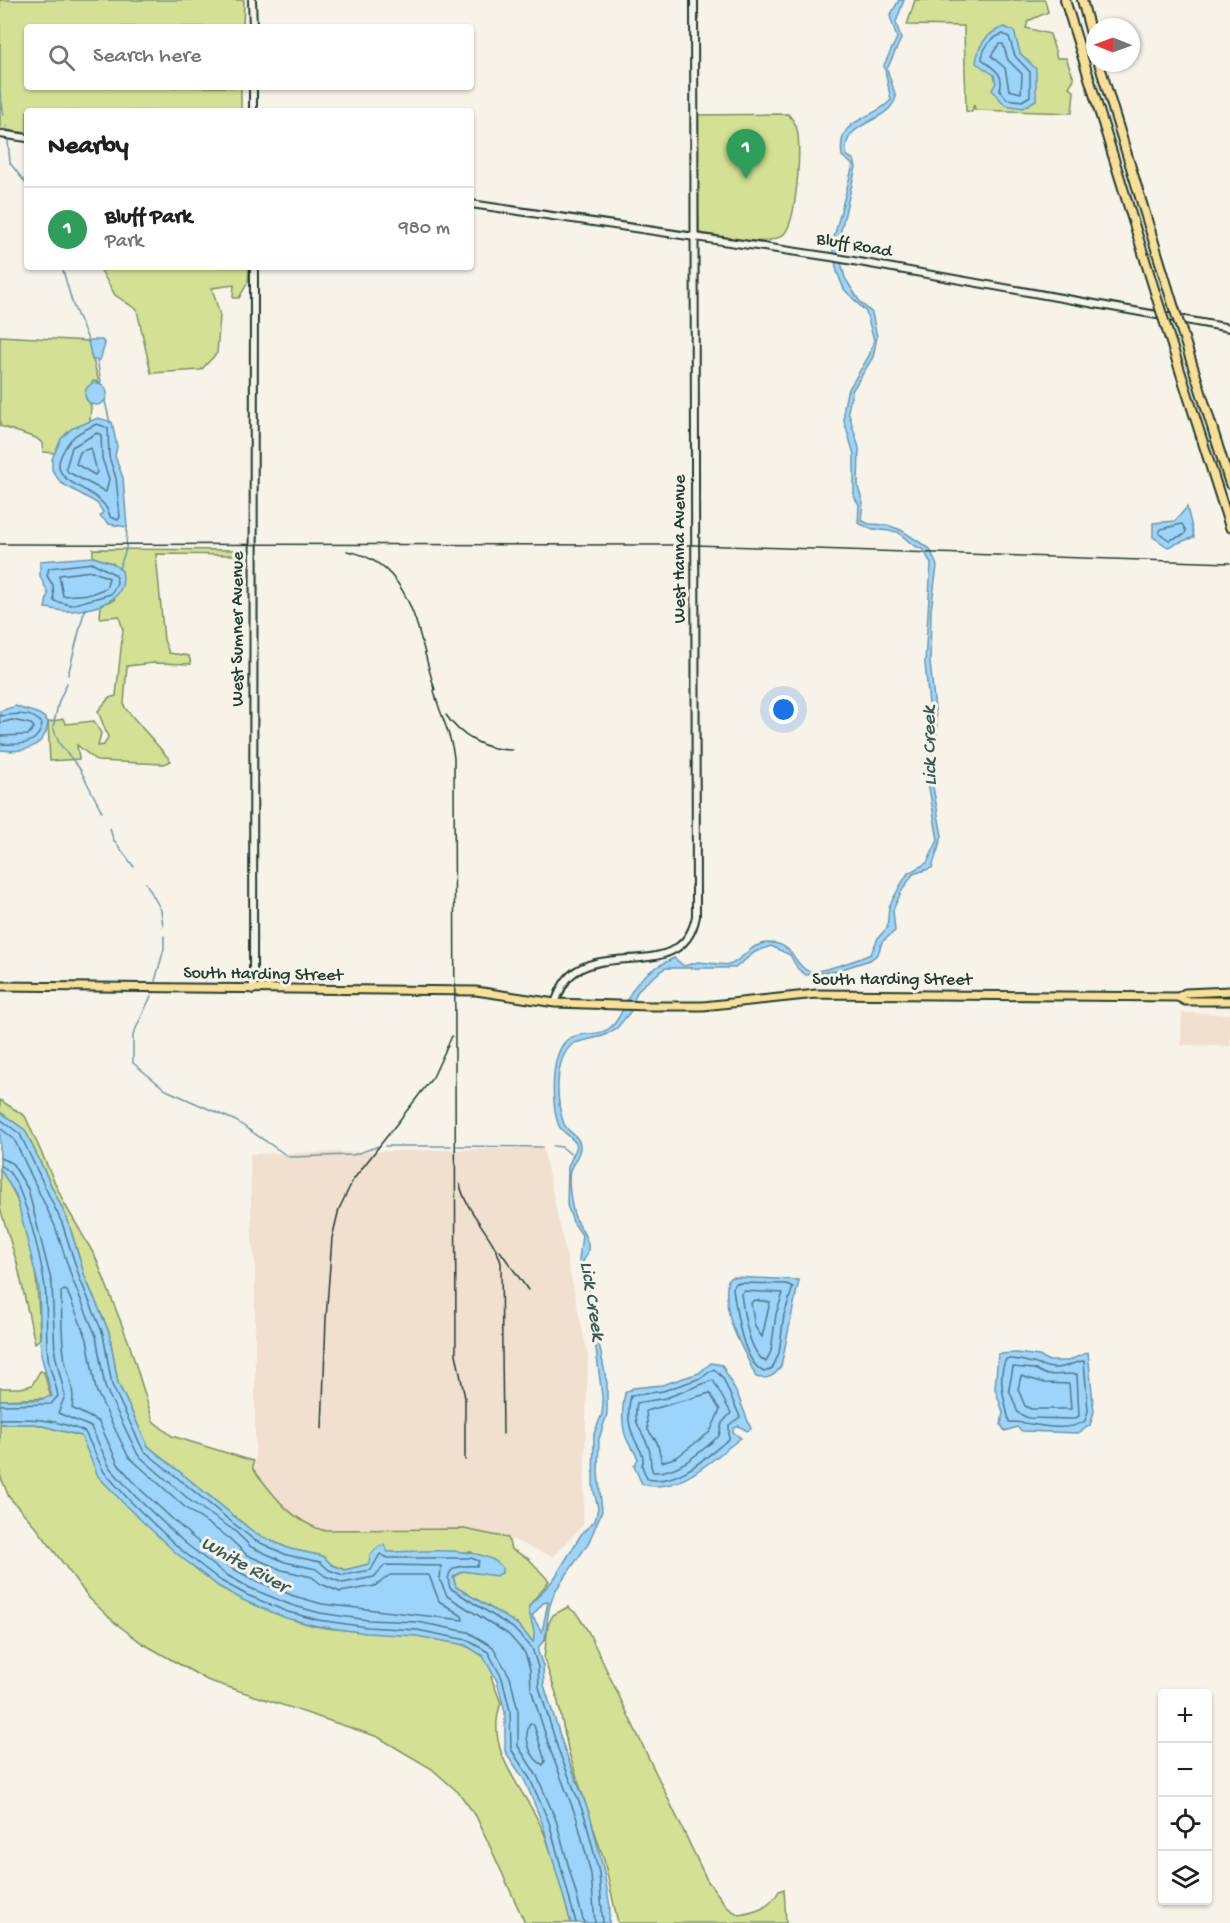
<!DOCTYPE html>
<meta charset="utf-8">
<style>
:root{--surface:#fff;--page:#f6f6f6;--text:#202124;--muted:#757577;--line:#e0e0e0;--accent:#1f6fb2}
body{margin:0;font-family:"Gochi Hand",sans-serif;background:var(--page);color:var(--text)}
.controls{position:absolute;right:18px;bottom:18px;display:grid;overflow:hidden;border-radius:6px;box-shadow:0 2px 4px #0004}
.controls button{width:54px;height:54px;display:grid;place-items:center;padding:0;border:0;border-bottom:2px solid var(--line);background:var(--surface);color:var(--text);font:30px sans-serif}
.compass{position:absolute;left:1086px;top:18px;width:54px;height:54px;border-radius:50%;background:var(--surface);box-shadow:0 2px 4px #0004;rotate:271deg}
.you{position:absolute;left:784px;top:710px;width:21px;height:21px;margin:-15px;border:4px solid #fff;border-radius:50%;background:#1a73e8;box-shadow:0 0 0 9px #1a73e833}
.badge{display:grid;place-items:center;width:39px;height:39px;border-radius:50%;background:var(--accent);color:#fff;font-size:20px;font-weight:700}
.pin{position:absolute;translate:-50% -50px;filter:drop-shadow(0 2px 3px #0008)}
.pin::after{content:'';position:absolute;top:32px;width:21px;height:18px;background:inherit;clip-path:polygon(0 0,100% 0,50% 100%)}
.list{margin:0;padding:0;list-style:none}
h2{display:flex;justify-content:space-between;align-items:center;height:78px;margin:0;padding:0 24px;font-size:26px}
h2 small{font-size:20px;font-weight:400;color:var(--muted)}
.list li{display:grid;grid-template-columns:39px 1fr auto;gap:18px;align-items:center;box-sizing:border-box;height:84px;padding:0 24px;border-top:2px solid var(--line)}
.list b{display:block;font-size:22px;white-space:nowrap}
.list p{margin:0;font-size:20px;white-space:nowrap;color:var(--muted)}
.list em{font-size:20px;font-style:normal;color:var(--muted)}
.icon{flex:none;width:33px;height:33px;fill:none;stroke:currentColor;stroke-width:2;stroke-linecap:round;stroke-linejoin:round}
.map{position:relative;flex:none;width:1230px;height:1923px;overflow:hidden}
.search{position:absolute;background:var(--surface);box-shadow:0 2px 4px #0004;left:24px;top:24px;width:450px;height:66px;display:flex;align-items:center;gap:15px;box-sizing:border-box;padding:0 21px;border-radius:6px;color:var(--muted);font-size:22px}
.panel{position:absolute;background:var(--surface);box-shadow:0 2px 4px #0004;left:24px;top:108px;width:450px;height:162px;border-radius:6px}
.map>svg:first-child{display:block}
</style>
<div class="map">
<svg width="1230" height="1923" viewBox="0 0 1230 1923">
<rect width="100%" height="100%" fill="#f7f3e8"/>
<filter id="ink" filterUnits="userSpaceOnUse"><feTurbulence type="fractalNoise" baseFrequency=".0167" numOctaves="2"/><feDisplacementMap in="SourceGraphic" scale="12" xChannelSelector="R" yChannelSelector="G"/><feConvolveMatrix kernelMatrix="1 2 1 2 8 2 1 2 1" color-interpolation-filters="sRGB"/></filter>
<g filter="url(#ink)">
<g fill="#f1dfcf">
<polygon points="1182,1013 1230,1014 1230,1046 1181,1045"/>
<polygon points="543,1148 588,1356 583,1525 553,1557 504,1536 464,1529 322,1530 304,1524 286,1510 255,1471 255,1261 252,1243 250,1154"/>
</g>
<g fill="#d4e194" stroke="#7a8f64" stroke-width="1.5">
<polygon points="0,0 244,0 243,27 27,27 27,87 241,87 241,111 27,111 27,133 0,129"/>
<polygon points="915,0 1045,0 1048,12 1028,21 1026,28 1050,34 1057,58 1066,58 1074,79 1069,87 1074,91 1072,113 975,110 974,104 972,112 966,111 964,26 907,25"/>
<path d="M788 114C794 121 797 126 798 135 800 154 797 221 784 234 770 247 715 241 699 233L697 115Z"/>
<polygon points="99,267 249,267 248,282 239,298 233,298 234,285 212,288 220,316 217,353 201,370 151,373 137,310 115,295"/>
<path d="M0 336 88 341 99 382 93 381 86 396 91 406 90 421C74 432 62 432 56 453L43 452 42 443 36 438 0 426Z"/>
<polygon points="93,549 244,550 243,555 156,554 164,640 169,653 189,656 191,664 154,663 127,666 124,704 125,708 171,761 164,764 97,761 77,745 79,759 50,761 48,722 63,719 66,724 94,721 101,733 98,746 104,745 108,737 98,711 109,698 116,696 123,630 119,616 100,618 101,605 114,600 122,571 112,563 93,557"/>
<path d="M0 1100 25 1116 64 1203 95 1256 129 1343 153 1421 172 1436 253 1461V1469C274 1495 289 1519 322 1530L464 1529 508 1538 511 1549 529 1559 549 1581 529 1606 535 1635 533 1642 517 1624 456 1587 453 1577 463 1571 478 1573 472 1552H387L369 1564 345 1570 332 1565 322 1556 290 1549 256 1534 148 1446 118 1383 109 1332 85 1277 68 1221 25 1130 0 1112Z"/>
<path d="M0 1169C32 1213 39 1286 40 1339L35 1343 17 1263 0 1208Z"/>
<polygon points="40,1371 44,1372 51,1398 0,1400 0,1388 21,1388 32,1385"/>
<path d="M0 1424H35L81 1436 218 1586C249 1603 281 1618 315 1626 360 1636 448 1628 482 1655 487 1660 490 1669 494 1675L491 1677 501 1703C482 1755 531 1794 546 1838 556 1866 563 1895 571 1923H525L476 1816 459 1793 432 1769 378 1737 207 1680 142 1643 114 1622 89 1598 36 1527 9 1497 0 1475Z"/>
<path d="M568 1607 577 1614 588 1631 707 1880 728 1908 739 1915C757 1912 770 1908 779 1891L784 1889 786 1923H618L604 1860 569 1753 556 1693 544 1659 548 1625 553 1615Z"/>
</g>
<g fill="#9cd4fc" stroke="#6a98ac" stroke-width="1.5" fill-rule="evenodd">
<path d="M899 0H904L896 22 901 39 887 69 896 97C888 125 842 119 846 155L854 160 856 167 837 247 845 278 860 302 872 313 877 337 873 357 852 391 848 411 859 448 858 487 863 503 861 520 869 524 887 525 901 530 930 549 937 566 931 610 930 662 937 728 933 787 942 836 932 868 913 874 901 892 893 910 895 931 882 942 878 954 870 960 836 971 806 975 798 969 790 955 771 946 755 952 735 968H665L641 987 636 994 631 1011 617 1028 603 1036 574 1043C553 1058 556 1102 564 1124 568 1133 579 1135 580 1145 581 1156 572 1162 570 1171 567 1182 571 1200 573 1211 576 1228 598 1242 583 1261L591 1280 595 1325 607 1383V1414L599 1439 598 1473 602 1511 588 1544 555 1591 549 1608 545 1640 539 1646 538 1652 543 1666 544 1685 564 1748 590 1815 604 1872 610 1907 609 1923H571L543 1825 525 1781 505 1751V1712L497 1681 483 1656 465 1645 416 1636 366 1633 317 1626 286 1618 245 1601 218 1586 176 1553 126 1506 98 1476 81 1436 35 1424H0V1400H39L52 1396 41 1355 39 1288 16 1195 0 1169V1112L25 1130 68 1221 85 1277 109 1332 118 1383 148 1446 256 1534 290 1549 323 1556 332 1565 345 1570 369 1564 370 1555 378 1547 384 1545 388 1552C415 1552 484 1544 502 1567V1573L496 1576 463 1571 453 1577 456 1587 517 1624 533 1642C537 1629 528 1619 529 1606L554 1579 582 1533 595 1521 598 1508 593 1487 594 1434 602 1414 603 1404 589 1293 579 1261 582 1235 573 1222 567 1205 568 1167 577 1146C574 1137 563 1134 559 1126 551 1107 549 1050 570 1038 584 1031 601 1038 613 1025 621 1017 624 1006 629 996 638 977 655 967 674 958L684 966 698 962 729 965C744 960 751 942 769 943 795 943 794 966 808 971 818 974 860 959 871 954L878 938 887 928 889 907 900 886 908 873 927 863 938 840 927 776 931 725 925 663 931 564 924 550 913 545 898 532 872 529 858 523 859 505 854 496V454L844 421V407L847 392 869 356 874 340 866 312 844 289 837 272 832 245 853 165 842 156C836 116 873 121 891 100L884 65 897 38 890 16ZM548 1602 542 1632 532 1616 543 1603Z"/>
<path d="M1004 27 1014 31 1020 53 1036 69V100L1023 108 1005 105 992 90 996 83 994 75 976 63C978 45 986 33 1004 27Z"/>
<polygon points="91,340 102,340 105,344 100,360 92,360 88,341"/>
<circle cx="96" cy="394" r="11"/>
<polygon points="98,418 112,422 117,447 115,456 123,478 127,527 109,524 100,516 103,512 97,503 61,483 52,470 52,459 61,439 71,429"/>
<polygon points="1187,507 1194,537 1168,547 1153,537 1153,523 1175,521"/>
<path d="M93 557 112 563 122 571C129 601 95 609 72 611 61 612 55 609 45 608L48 593 40 576V561Z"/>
<path d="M16 706C28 713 39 709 48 722 46 748 23 753 0 750V711Z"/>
<path d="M732 1277 799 1280 781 1366C775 1376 768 1380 756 1377 742 1344 721 1319 728 1279Z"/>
<polygon points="1088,1352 1094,1412 1090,1425 1078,1433 1022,1431 1017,1427 1005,1431 1001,1425 1003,1412 995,1389 998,1354 1017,1353 1039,1356 1049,1361 1068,1361"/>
<path d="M711 1363 722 1365 739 1398 751 1429 747 1431 739 1426 734 1428 733 1432 741 1438C713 1458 680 1495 642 1484L634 1466 638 1459C636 1452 634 1452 631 1447 620 1432 622 1409 625 1393L633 1388 662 1385 699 1373Z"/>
</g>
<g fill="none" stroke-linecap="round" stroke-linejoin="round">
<g stroke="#517984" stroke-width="1.5">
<path d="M1003 34 1009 37 1015 56 1030 72V96L1022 101 1007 99 1000 90C1005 73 993 69 982 59 983 47 992 37 1003 34Z"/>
<polygon points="999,44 1003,44 1008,60 1022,74 1021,93 1009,90 1005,68 991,56"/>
<path d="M97 424 108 428 109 457 116 478 120 517 118 520 110 517C105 487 47 486 61 456 70 436 77 433 97 424Z"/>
<polygon points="97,433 101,435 102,458 109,479 106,492 68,472 66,468 72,447"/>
<polygon points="91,448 97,472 95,475 76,464 80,452"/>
<polygon points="1182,524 1186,531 1184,535 1169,540 1159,533 1161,529"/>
<polygon points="93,563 116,575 117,583 111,594 71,605 54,601 53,585 47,576 49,568"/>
<polygon points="92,571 109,578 106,588 91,594 63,596 59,575"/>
<path d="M0 716C13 714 33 711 42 724 39 746 17 745 0 744"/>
<polyline points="0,723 12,720 31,724 34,727 28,735 0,736"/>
<path d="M0 1119 20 1134 62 1223 80 1279 103 1334 112 1385 143 1450 254 1540 287 1555 320 1562 329 1570 343 1575 371 1570 380 1554 388 1558H471L479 1561 477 1566C460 1565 443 1566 450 1588L513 1628 532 1648 538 1667 539 1687 558 1749 585 1817 599 1873 603 1923"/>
<polyline points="0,1128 14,1139 55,1226 73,1281 96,1336 105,1387 138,1455 192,1502 235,1531 251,1547 285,1562 316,1569 325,1576 343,1583 374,1577 385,1565 441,1566 440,1580 447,1596 508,1634 525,1653 530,1669 531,1689 551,1752 577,1819 591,1874 595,1923"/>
<polyline points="0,1158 12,1163 28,1189 52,1284 55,1354 65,1396 58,1413 91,1427 110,1468 136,1497 185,1543 225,1574 250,1588 291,1605 320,1613 368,1620 418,1622 468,1632 493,1647 510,1677 518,1711 518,1746 537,1776 556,1820 584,1923"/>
<path d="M0 1166C22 1168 42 1266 45 1287 48 1310 45 1333 48 1356 49 1370 56 1383 58 1396L51 1404 0 1405"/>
<path d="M736 1283 786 1284 793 1287 784 1315 779 1353 772 1369 764 1372C742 1362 736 1310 733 1288Z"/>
<path d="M64 1290 67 1291 87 1339 96 1390 128 1456 187 1509 229 1538 247 1555 282 1570 312 1577 321 1584 340 1592 375 1586 390 1575H429L439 1601 462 1616 463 1620 322 1604 294 1596 254 1580 230 1567 191 1536 142 1491 118 1464 99 1422 72 1408C76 1388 66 1373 64 1354 61 1333 62 1313 61 1292Z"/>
<path d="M744 1291 783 1293 776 1314 771 1351 766 1362C748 1352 744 1313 741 1294Z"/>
<polygon points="754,1300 770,1302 762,1337 755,1327 751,1303"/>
<path d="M1006 1359C1022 1358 1033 1364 1047 1367 1063 1371 1072 1362 1084 1361L1088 1411 1085 1421C1064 1435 1030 1421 1009 1422 1006 1402 996 1380 1006 1359Z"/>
<polygon points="1013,1367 1034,1369 1047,1375 1077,1374 1079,1416 1074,1419 1028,1418 1018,1413 1009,1389"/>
<path d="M714 1369 723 1378 740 1417 729 1425V1439C707 1456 678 1486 647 1479L642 1466C646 1454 639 1450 635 1440 628 1426 627 1411 631 1396L663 1391 701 1378Z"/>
<polygon points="1021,1376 1045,1383 1069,1384 1071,1409 1031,1409 1025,1406 1018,1389"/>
<path d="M713 1380 731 1413 722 1423 719 1436C701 1451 678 1474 653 1472 649 1465 652 1457 649 1449 644 1431 632 1427 637 1403L666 1398Z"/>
<polygon points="710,1393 720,1410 710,1432 677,1457 662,1462 657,1442 648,1430 646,1411"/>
<path d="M0 1419C30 1418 57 1419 85 1432L104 1472 131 1502 180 1549 221 1581 247 1595 288 1612 318 1620 367 1627 417 1630 467 1640 488 1652 502 1678 510 1711 511 1749 530 1779 549 1822 576 1923"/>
<path d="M530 1723 534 1725 545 1761 543 1765C529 1757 523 1737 530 1723Z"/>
</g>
<g stroke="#6a98ac" stroke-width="1.5">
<polyline points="0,93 4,115"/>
<polyline points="6,126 7,130"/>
<polyline points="8,141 10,163 27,185"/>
<polyline points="62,267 73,305 89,342"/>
<polyline points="97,360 101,382"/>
<polyline points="105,401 110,423"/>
<polyline points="119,569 126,549 127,527"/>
<polyline points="68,675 85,608"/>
<polyline points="67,683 59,701 53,727 59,743 80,769 102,812"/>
<polyline points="110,828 113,839 134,867"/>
<polyline points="146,883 161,910 163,926"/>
<polyline points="155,981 164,949 164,936"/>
<polyline points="151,996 133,1035 133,1063 166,1090 236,1121 289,1157 353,1155 379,1146"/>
<polyline points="385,1146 451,1146"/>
<polyline points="457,1146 542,1147"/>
<polyline points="553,1146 562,1147 573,1156"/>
</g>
<defs>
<g id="secondary">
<polyline points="252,0 253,27"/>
<polyline points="253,87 253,111"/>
<polyline points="0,134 27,138"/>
<polyline points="471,204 831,257 1230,328"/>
<polyline points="253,990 254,267"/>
<path d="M555 1003C559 993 563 982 571 975 607 943 684 981 696 916L694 0"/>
</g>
<g id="primary">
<polyline points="0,986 476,991 555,1003 649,1006 703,1006 816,994 1178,997 1185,1001 1230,1001"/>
<polyline points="1178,997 1185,993 1230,991"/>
</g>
<g id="highway">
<polyline points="1065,0 1159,305"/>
<polyline points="1082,0 1095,49"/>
<polyline points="1099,63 1174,308"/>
<polyline points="1167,330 1230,527"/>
<polyline points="1182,332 1230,484"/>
</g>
</defs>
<use href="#secondary" stroke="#1f3d34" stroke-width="10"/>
<use href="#primary" stroke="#1f3d34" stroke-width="11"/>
<use href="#highway" stroke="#1f3d34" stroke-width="12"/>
<use href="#secondary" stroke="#f7f3e8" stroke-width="6"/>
<use href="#primary" stroke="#fadf96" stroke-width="7"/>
<use href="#highway" stroke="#fadf96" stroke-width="8"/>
<g stroke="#1f3d34" stroke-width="1.5">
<polyline points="0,544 695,545 1230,563"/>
<path d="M347 551C414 563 418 637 435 690"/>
<path d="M433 685C437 711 452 732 454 758L456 1354 465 1398V1460"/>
<path d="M446 715C461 737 485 750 512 750"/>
<path d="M460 1184C466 1214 493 1233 501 1263L503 1434"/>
<polyline points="500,1251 528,1290"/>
<polyline points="322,1429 326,1319 332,1238 339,1209 353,1180 433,1077 452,1036"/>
</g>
<defs>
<g id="highway-bridge">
<polyline points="1159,305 1167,330"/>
<polyline points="1174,308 1182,332"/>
</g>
</defs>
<use href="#highway-bridge" stroke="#1f3d34" stroke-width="12" stroke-linecap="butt"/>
<use href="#highway-bridge" stroke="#fadf96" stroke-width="8"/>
</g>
</g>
<g text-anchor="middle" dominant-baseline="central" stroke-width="6" stroke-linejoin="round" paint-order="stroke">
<g font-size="18" fill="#1f3d34" stroke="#f7f3e8">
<text transform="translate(854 246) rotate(10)">Bluff Road</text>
<text transform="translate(680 549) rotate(-90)">West Hanna Avenue</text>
<text transform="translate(238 629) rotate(-90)">West Sumner Avenue</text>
<text transform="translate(263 975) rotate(1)">South Harding Street</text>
<text x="892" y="980">South Harding Street</text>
</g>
<g font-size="20" font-style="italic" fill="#385b5c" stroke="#f7f3e8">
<text transform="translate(931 746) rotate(-91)">Lick Creek</text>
<text transform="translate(591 1301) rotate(81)">Lick Creek</text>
<text transform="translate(244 1566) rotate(29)">White River</text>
</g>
</g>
</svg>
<div class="controls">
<button>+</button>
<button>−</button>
<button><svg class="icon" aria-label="locate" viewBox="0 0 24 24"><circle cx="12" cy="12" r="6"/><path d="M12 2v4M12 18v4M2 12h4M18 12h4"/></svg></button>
<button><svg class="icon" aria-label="layers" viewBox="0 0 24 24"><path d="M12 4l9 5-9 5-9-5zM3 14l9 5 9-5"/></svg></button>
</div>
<svg class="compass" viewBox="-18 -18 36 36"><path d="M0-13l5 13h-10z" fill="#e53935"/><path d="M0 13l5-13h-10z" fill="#757577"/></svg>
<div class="you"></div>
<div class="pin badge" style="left:746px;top:179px;background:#2e9e5b">1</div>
<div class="search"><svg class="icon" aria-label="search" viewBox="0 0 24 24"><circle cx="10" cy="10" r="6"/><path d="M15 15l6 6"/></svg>Search here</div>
<section class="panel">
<h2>Nearby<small></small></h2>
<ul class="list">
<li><span class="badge" style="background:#2e9e5b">1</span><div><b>Bluff Park</b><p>Park</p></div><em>980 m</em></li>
</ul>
</section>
</div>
